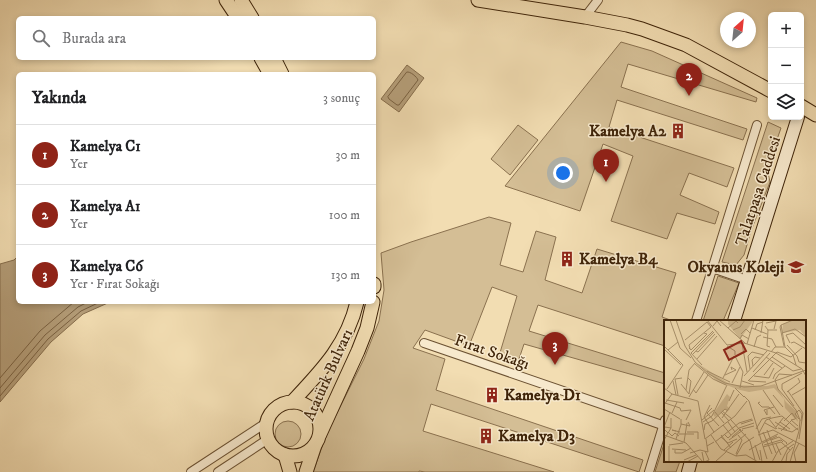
<!DOCTYPE html>
<html lang="tr">
<meta charset="utf-8">
<style>
:root{--surface:#fff;--page:#f6f6f6;--text:#202124;--muted:#757577;--line:#e0e0e0;--accent:#8f2418}
body{margin:0;font-family:"IM FELL DW Pica",serif;background:var(--page);color:var(--text)}
.controls{position:absolute;right:12px;top:12px;display:grid;overflow:hidden;border-radius:6px;box-shadow:0 2px 6px #0003}
.controls button{width:36px;height:36px;display:grid;place-items:center;padding:0;border:0;border-bottom:1px solid var(--line);background:var(--surface);color:var(--text);font:20px sans-serif}
.compass{position:absolute;left:720px;top:12px;width:36px;height:36px;border-radius:50%;background:var(--surface);box-shadow:0 2px 6px #0003;rotate:27deg}
.you{position:absolute;left:563px;top:173px;width:14px;height:14px;margin:-10px;border:3px solid #fff;border-radius:50%;background:#1a73e8;box-shadow:0 0 0 6px #1a73e833}
.badge{display:grid;place-items:center;width:26px;height:26px;border-radius:50%;background:var(--accent);color:#fff;font-size:13px;font-weight:700}
.pin{position:absolute;translate:-50% -33px;filter:drop-shadow(0 1px 2px #0008)}
.pin::after{content:'';position:absolute;top:21px;width:14px;height:12px;background:inherit;clip-path:polygon(0 0,100% 0,50% 100%)}
.list{margin:0;padding:0;list-style:none}
h2{display:flex;justify-content:space-between;align-items:center;height:52px;margin:0;padding:0 16px;font-size:17px}
h2 small{font-size:13px;font-weight:400;color:var(--muted)}
.list li{display:grid;grid-template-columns:26px 1fr auto;gap:12px;align-items:center;box-sizing:border-box;height:60px;padding:0 16px;border-top:1px solid var(--line)}
.list b{display:block;font-size:15px;white-space:nowrap}
.list p{margin:0;font-size:13px;white-space:nowrap;color:var(--muted)}
.list em{font-size:13px;font-style:normal;color:var(--muted)}
.icon{flex:none;width:22px;height:22px;fill:none;stroke:currentColor;stroke-width:2;stroke-linecap:round;stroke-linejoin:round}
.map{position:relative;flex:none;width:816px;height:472px;overflow:hidden}
.search{position:absolute;background:var(--surface);box-shadow:0 2px 6px #0003;left:16px;top:16px;width:360px;height:44px;display:flex;align-items:center;gap:10px;box-sizing:border-box;padding:0 14px;border-radius:6px;color:var(--muted);font-size:15px}
.panel{position:absolute;background:var(--surface);box-shadow:0 2px 6px #0003;left:16px;top:72px;width:360px;height:232px;border-radius:6px}
.map>svg:first-child{display:block}
</style>
<div class="map">
<svg width="816" height="472" viewBox="0 0 816 472">
<rect width="100%" height="100%" fill="#f2ddb2"/>
<filter id="stains"><feTurbulence type="fractalNoise" baseFrequency=".005" numOctaves="4"/><feColorMatrix values="0 0 0 0 .2 0 0 0 0 .09 0 0 0 0 .02 0 0 0 .5 -.17"/></filter>
<radialGradient id="worn" r=".72"><stop offset=".6" stop-color="#630" stop-opacity="0"/><stop offset="1" stop-color="#630" stop-opacity=".3"/></radialGradient>
<g fill="#d4be95" stroke="#8a714f">
<polygon points="621,42 652,51 757,98 756,102 628,64 621,87 747,129 743,140 617,100 609,127 734,168 727,187 689,173 680,195 719,212 715,224 677,213 667,239 611,221 633,156 603,144 580,211 505,186"/>
<polygon points="768,122 781,128 767,168 770,182 751,231 744,255 736,265 722,262"/>
<polygon points="518,125 538,140 510,175 491,159"/>
<polygon points="489,217 511,223 500,265 523,272 536,231 556,237 545,280 582,293 597,249 676,273 662,317 673,321 665,321 665,346 538,305 529,331 665,373 665,384 524,344 518,362 499,356 517,296 492,287 469,346 425,330 413,348 445,359 436,390 643,460 639,472 431,404 423,431 554,472 425,472 419,471 419,472 313,472 327,433 364,359 379,321 384,290 381,253 411,242"/>
<polygon points="718,276 739,283 723,321 703,321"/>
<circle cx="288" cy="434" r="13"/>
<polygon points="665,441 665,461 680,461 676,472 655,472"/>
</g>
<g fill="#b59e79" stroke="#866d4c">
<polygon points="407,65 424,78 399,112 381,99"/>
<polygon points="18,256 18,302 110,302 83,314 51,342 0,402 0,264 14,260"/>
</g>
<g fill="none" stroke-linecap="round" stroke-linejoin="round">
<g stroke="#7a6141" stroke-width="1">
<path d="M407 72C410 71 417 77 418 80L399 105H397L389 99 388 97Z"/>
<polyline points="0,378 40,331 74,302"/>
<polyline points="0,388 45,335 78,307 88,302"/>
<polyline points="0,396 48,339 81,311 100,302"/>
</g>
<defs>
<g id="street">
<polyline points="585,17 598,0"/>
<polyline points="712,268 747,280"/>
<polyline points="696,321 757,125"/>
<polyline points="424,343 665,426"/>
<polyline points="191,472 266,423"/>
<polyline points="218,472 268,439"/>
<polyline points="649,472 665,420"/>
</g>
<g id="secondary">
<polyline points="734,321 798,117"/>
<polyline points="688,472 691,461"/>
</g>
<g id="primary">
<polyline points="226,0 238,18"/>
<polyline points="241,0 252,18"/>
<polyline points="478,0 585,17 627,25 642,29 686,45 771,91"/>
<polyline points="261,58 270,74"/>
<polyline points="274,58 282,74"/>
<polyline points="801,106 816,115"/>
<polyline points="374,284 374,287"/>
<path d="M292 402C321 371 347 345 357 302"/>
<circle cx="293" cy="429" r="27"/>
<polyline points="320,434 358,351 367,328 373,302"/>
<polyline points="285,455 290,472"/>
<polyline points="306,472 315,445"/>
</g>
</defs>
<use href="#street" stroke="#6c5233" stroke-width="10"/>
<use href="#secondary" stroke="#3f2409" stroke-width="14"/>
<use href="#primary" stroke="#3f2409" stroke-width="15"/>
<use href="#street" stroke="#f7e9cd" stroke-width="8"/>
<use href="#secondary" stroke="#f7e9cd" stroke-width="12"/>
<use href="#primary" stroke="#f2ddb2" stroke-width="13"/>
</g>
<defs>
<symbol id="building-bare" viewBox="-9 -9 18 18"><path d="M-4-6H4V6H1V3H-1V6H-4ZM-2.5-4.3h1.7v1.8h-1.7ZM.8-4.3h1.7v1.8H.8ZM-2.5-1h1.7V.8h-1.7ZM.8-1h1.7V.8H.8Z" fill="#8f2418" stroke="#f7e9cd" stroke-width="2.5" paint-order="stroke"/></symbol>
<symbol id="school-bare" viewBox="-9 -9 18 18"><path d="M0-5L7-2L0 1L-7-2ZM-4 1L0 2.5L4 1V4Q0 6-4 4Z" fill="#8f2418" stroke="#f7e9cd" stroke-width="2.5" paint-order="stroke"/></symbol>
</defs>
<g fill-rule="evenodd">
<use href="#building-bare" x="667" y="120" width="22" height="22"/>
<use href="#building-bare" x="556" y="248" width="22" height="22"/>
<use href="#school-bare" x="785" y="256" width="22" height="22"/>
<use href="#building-bare" x="481" y="384" width="22" height="22"/>
<use href="#building-bare" x="475" y="425" width="22" height="22"/>
</g>
<g text-anchor="middle" dominant-baseline="central" stroke-width="3" stroke-linejoin="round" paint-order="stroke">
<g font-size="16" font-weight="bold" fill="#3f2409" stroke="#f7e9cd" text-anchor="start">
<text x="666" y="131" text-anchor="end">Kamelya A2</text>
<text x="579" y="259">Kamelya B4</text>
<text x="784" y="267" text-anchor="end">Okyanus Koleji</text>
<text x="504" y="395">Kamelya D1</text>
<text x="498" y="436">Kamelya D3</text>
</g>
<g font-size="16" fill="#3f2409" stroke="#f7e9cd">
<text transform="translate(758 191) rotate(-72)">Talatpaşa Caddesi</text>
<text transform="translate(492 352) rotate(19)">Fırat Sokağı</text>
<text transform="translate(328 375) rotate(-66)">Atatürk Bulvarı</text>
</g>
</g>
<g transform="translate(664 320)">
<rect width="142" height="142" fill="#f2ddb2"/>
<path d="M64 0H90L76 19 64 4ZM129 0H142V17L136 10 118 13 119 4ZM33 43 67 65 103 66 111 64 122 82 132 91 134 102 121 88 120 79 110 68 85 72 76 70 54 62ZM63 74 66 77 63 86 66 89 64 91 61 89 51 97 49 94Z" fill="#d4be95"/>
<path fill="none" stroke="#aa936e" stroke-width="1" d="M6 0 16 28 27 38M12 0 21 26 31 42 45 54 61 63 80 67 97 66 142 50M43 0 63 25M55 0 81 23M102 3 112 1 110 9M117 5 129 0M49 6 53 1 57 6M101 6 104 10H113M64 8 72 1 74 3M88 8 103 14M69 10 76 7 81 0M91 10 93 4 99 2M104 10 103 26 106 27M97 13 99 0M118 13 131 9 142 17M77 14 82 9 86 13M99 17 108 19 112 27M76 19 78 15 85 19M21 20 43 2 47 7 25 25 26 29M78 23 83 52M126 23 122 15 129 13 142 25M127 23 130 22 142 29M83 24 90 0M63 25 80 23 112 33 138 49 142 56M123 25 133 36 135 42 142 43M0 26 19 45M63 26 71 31V35M120 26 116 7 117 5 121 27M90 27 93 17 97 15M121 27 129 35 132 45M25 28 27 30 43 14 40 13M0 29 17 45M4 30 14 22M32 31 34 32 51 14M107 32 111 27H121M27 33 49 11M27 33 38 45M29 34 50 12M71 36 79 52 76 68M102 37 118 48M108 37 129 51 137 49M33 39 53 16M31 44 49 59 62 65M89 46 88 40 91 37 96 38M86 49 84 36 88 32 100 35M43 51 66 62M89 52 106 33M61 55 72 50 67 47 68 50M100 55 109 43M80 56 103 31M90 56 105 58 110 48M24 58 27 61 25 74M59 58 70 36M109 59 111 54 121 46M9 61 12 75M78 61 90 65M84 61 113 32 127 37 138 28M85 61 102 62M68 63 76 47M17 64 25 74M118 64V69L130 86M118 64 138 53M0 68 8 74 34 81 41 119 71 96 83 81M71 68 80 77M3 69 19 45M29 69 32 73 44 55M22 70 25 50 31 43M99 70 116 95M124 71 139 93 135 119M123 72 136 62 134 58M14 75 11 59 18 58M109 75 119 87M128 75 142 67M80 76 85 81 103 139M25 77 40 52M2 80 20 83M65 81 70 70M96 82 94 83 98 87H105L111 94M1 83 16 88 17 91M0 85 8 74M48 88 43 93 55 106M0 89 16 99M103 90V95L100 90 110 87M17 91 27 90 22 100M58 91 68 99M51 92 60 103M57 92 65 101M8 93 13 82M40 97 50 112M40 97 46 85M58 98 75 74M108 98 118 96 134 110M105 99 113 109M131 99 127 100 134 106M135 99 131 94 135 90 138 94 137 101M38 100 50 90M67 100 86 121M120 101 128 93 132 99M39 102 48 96 63 65M64 102 71 112M111 102 123 110M116 102 126 109M101 103 112 109M17 104 26 106 24 102M77 104 89 100M59 105 67 115M0 107 6 92M112 107 120 97M114 108 128 112 134 108M78 109 90 106M92 109 98 99 107 97M40 110 41 104 48 101 61 89 64 91M103 110 112 133M12 111 8 110 16 112M117 111 127 101M4 112 8 116 11 113 15 116M23 112H34V119M99 112 108 134M4 113 0 109 1 107 7 108M95 113 102 100 108 98M15 114H30M0 115 22 123 39 142M47 115 57 129 72 136M57 115 67 128M61 115 64 118 75 108 90 103M94 115 109 110 142 127M57 117 64 123 73 119M68 117 77 109M12 119 17 105V99M42 119 43 126 50 122M0 120 7 108V98M65 120 79 110M107 120 115 117 123 123 122 124M86 121 91 140M20 122 23 103M51 122 75 103 88 99M98 122 114 114M99 123 113 116M112 124 117 135M5 125 19 123M91 125 96 140M100 125 117 120 119 122M5 126V141M99 127 117 122 126 130M8 129 22 130M11 130V133H18L27 128M60 130 69 122M85 130 97 123M96 130 98 142M62 131 82 114M38 132 40 142 45 140 41 131M26 133 36 130 44 132 43 126M72 134 78 120 74 115M82 135 72 136 79 124 90 117M82 135 94 142M20 140 32 135M23 142 34 136M51 142 62 132M108 142 114 131 129 121M117 142 124 128 130 124M122 142 123 134 129 127M126 142 135 111 136 100 132 90 114 69 111 60 115 54 128 55M132 142 130 133 135 123"/>
<path fill="#8f2418" fill-opacity="0.15" stroke="#8f2418" stroke-width="2" d="M77 21 82 31 65 40 60 30Z"/>
<rect width="142" height="142" fill="none" stroke="#3f2409" stroke-width="2"/>
</g>
<rect width="100%" height="100%" filter="url(#stains)"/>
<rect width="100%" height="100%" fill="url(#worn)"/>
</svg>
<div class="controls">
<button>+</button>
<button>−</button>
<button><svg class="icon" aria-label="layers" viewBox="0 0 24 24"><path d="M12 4l9 5-9 5-9-5zM3 14l9 5 9-5"/></svg></button>
</div>
<svg class="compass" viewBox="-18 -18 36 36"><path d="M0-13l5 13h-10z" fill="#e53935"/><path d="M0 13l5-13h-10z" fill="#757577"/></svg>
<div class="you"></div>
<div class="pin badge" style="left:606px;top:182px">1</div>
<div class="pin badge" style="left:689px;top:96px">2</div>
<div class="pin badge" style="left:555px;top:365px">3</div>
<div class="search"><svg class="icon" aria-label="search" viewBox="0 0 24 24"><circle cx="10" cy="10" r="6"/><path d="M15 15l6 6"/></svg>Burada ara</div>
<section class="panel">
<h2>Yakında<small>3 sonuç</small></h2>
<ul class="list">
<li><span class="badge">1</span><div><b>Kamelya C1</b><p>Yer</p></div><em>30 m</em></li>
<li><span class="badge">2</span><div><b>Kamelya A1</b><p>Yer</p></div><em>100 m</em></li>
<li><span class="badge">3</span><div><b>Kamelya C6</b><p>Yer · Fırat Sokağı</p></div><em>130 m</em></li>
</ul>
</section>
</div>
